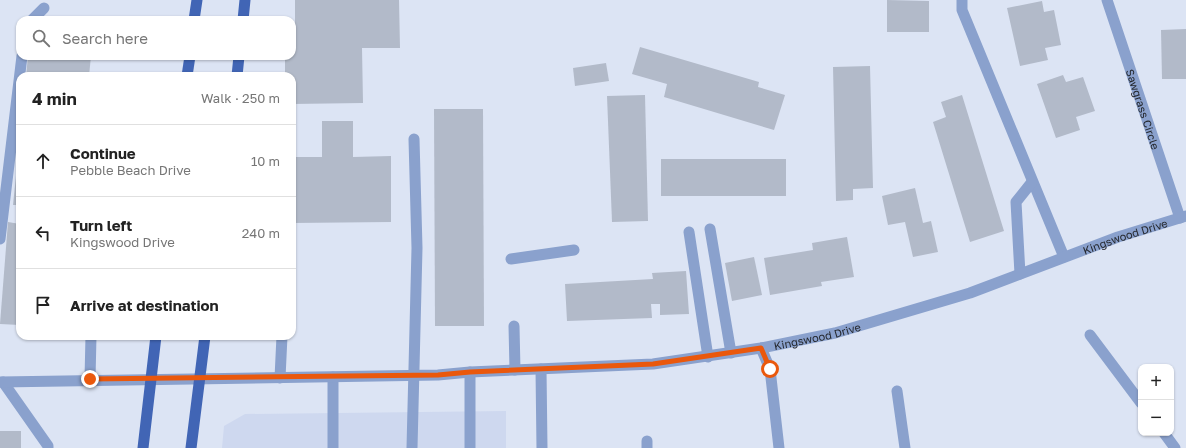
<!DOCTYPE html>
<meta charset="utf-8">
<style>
:root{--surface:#fff;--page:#f6f6f6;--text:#222;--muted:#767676;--line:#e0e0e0}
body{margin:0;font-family:"Golos Text",sans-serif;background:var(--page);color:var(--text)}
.controls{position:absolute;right:12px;bottom:12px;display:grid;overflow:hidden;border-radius:8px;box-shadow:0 1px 3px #0004}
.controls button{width:36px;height:36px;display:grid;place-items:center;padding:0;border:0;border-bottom:1px solid var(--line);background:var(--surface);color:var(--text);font:20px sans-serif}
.stop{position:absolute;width:12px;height:12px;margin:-9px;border:3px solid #ea580c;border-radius:50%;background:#fff}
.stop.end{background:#ea580c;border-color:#fff;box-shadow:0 1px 4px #0008}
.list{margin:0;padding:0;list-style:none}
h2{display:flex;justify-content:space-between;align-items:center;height:52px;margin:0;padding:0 16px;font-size:17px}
h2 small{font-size:13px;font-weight:400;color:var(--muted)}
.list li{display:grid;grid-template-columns:26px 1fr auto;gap:12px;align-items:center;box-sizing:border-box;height:72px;padding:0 16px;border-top:1px solid var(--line)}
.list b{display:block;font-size:15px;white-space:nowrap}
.list p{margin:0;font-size:13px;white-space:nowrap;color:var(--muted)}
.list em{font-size:13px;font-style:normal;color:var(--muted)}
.icon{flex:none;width:22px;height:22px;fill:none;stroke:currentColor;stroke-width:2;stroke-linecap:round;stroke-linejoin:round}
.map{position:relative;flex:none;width:1186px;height:448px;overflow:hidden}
.search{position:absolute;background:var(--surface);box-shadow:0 1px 3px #0004;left:16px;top:16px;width:280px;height:44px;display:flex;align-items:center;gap:10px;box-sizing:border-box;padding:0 14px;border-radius:12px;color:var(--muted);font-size:15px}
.panel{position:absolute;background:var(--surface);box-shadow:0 1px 3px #0004;left:16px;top:72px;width:280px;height:268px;border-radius:12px}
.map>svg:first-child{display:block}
</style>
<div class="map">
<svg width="1186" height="448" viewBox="0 0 1186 448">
<rect width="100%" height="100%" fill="#dce4f4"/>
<polygon fill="#ced8ef" points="506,411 506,448 222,448 224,426 245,414"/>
<g fill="#b2bac9">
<polygon points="295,0 399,0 400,48 362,48 363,103 292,104 292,76 285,76 285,56 292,56 292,27 295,27"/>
<polygon points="887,0 929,1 929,32 887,32"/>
<polygon points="1042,1 1044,12 1054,10 1061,45 1045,48 1048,60 1020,66 1007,8"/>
<polygon points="1186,29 1186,79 1162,79 1161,30"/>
<polygon points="640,47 759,82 758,87 785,95 774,130 664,97 667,84 632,74"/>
<polygon points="28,56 91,56 89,76 26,76"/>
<polygon points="606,63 609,81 575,86 573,68"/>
<polygon points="870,66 873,188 853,189 853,200 836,201 833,67"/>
<polygon points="1063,75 1066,82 1083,77 1095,111 1076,117 1080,130 1056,138 1037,84"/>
<polygon points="645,95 648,221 612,222 607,96"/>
<polygon points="962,95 1004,231 970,242 933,122 946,117 941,102"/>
<polygon points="434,109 483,109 484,326 435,326"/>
<polygon points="322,121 353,121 353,157 391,156 391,222 292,223 292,157 322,157"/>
<polygon points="19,147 20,147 20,205 13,205"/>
<rect x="661" y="159" width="125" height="37"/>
<polygon points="915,188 923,223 931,221 938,252 913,257 905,222 888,225 882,196"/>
<polygon points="8,222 20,224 20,325 0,324"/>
<polygon points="847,237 854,277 821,282 822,286 770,295 764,258 813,250 812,243"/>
<polygon points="754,257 762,295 732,301 725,263"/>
<polygon points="686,271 689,314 660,315 660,304 651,304 652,318 567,321 565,284 653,279 652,273"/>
<rect x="0" y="431" width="21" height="17"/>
</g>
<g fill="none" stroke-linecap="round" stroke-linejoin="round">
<g stroke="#8aa1cd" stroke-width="11">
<polyline points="962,0 962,10 1064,257"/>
<polyline points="32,20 44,8"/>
<polyline points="710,229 731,353"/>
<polyline points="689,232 708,357"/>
<polyline points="0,239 22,56"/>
<polyline points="511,259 574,250"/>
<polyline points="1020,274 1016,202 1032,182"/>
<polyline points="514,326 515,370"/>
<polyline points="541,369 542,448"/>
<polyline points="470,372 470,448"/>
<polyline points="333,377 333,448"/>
<polyline points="280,378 282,336"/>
<polyline points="90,379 91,336"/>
<polyline points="3,382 48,446 48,448"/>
<polyline points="647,441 647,448"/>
<polyline points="412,448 417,248 414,139"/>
</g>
<g stroke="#8aa1cd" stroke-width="11">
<path id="s1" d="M1107 0 1180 218"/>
<polyline points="1090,335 1141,403"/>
<polyline points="761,348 770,369 779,448"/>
<polyline points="897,391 905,448"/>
<polyline points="1164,433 1175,448"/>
</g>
<path stroke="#8aa1cd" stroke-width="11" id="s2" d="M0 382 438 375 470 372 653 364 761 348 835 333 970 293 1118 237 1186 216"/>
<g stroke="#4165b5" stroke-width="11">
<polyline points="194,20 197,0"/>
<polyline points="243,20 245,0"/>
<polyline points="187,76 190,56"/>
<polyline points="237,76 239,56"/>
<polyline points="143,448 156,336"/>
<polyline points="191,448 205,336"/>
</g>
</g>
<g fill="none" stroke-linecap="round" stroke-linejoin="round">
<polyline stroke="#ea580c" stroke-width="5" points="90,379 438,375 470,372 653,364 761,348 770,369"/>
</g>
<g text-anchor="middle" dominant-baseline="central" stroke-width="4" stroke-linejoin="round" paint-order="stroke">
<g font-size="11" fill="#25282e" stroke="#fff">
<text stroke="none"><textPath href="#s1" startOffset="115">Sawgrass Circle</textPath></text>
<text stroke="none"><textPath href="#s2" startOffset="1144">Kingswood Drive</textPath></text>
<text stroke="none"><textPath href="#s2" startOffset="820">Kingswood Drive</textPath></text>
</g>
</g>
</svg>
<div class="controls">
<button>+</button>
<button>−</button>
</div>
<div class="stop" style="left:770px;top:369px"></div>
<div class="stop end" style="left:90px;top:379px"></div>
<div class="search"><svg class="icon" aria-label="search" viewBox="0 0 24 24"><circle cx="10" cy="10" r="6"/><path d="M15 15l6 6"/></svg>Search here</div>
<section class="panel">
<h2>4 min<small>Walk · 250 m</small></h2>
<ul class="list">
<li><svg class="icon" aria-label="ahead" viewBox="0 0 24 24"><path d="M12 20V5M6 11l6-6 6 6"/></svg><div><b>Continue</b><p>Pebble Beach Drive</p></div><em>10 m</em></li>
<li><svg class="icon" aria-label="left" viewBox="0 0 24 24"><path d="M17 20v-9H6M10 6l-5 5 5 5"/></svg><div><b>Turn left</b><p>Kingswood Drive</p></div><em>240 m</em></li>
<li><svg class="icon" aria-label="arrive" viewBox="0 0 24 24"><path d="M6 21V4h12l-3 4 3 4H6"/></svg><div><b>Arrive at destination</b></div></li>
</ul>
</section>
</div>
